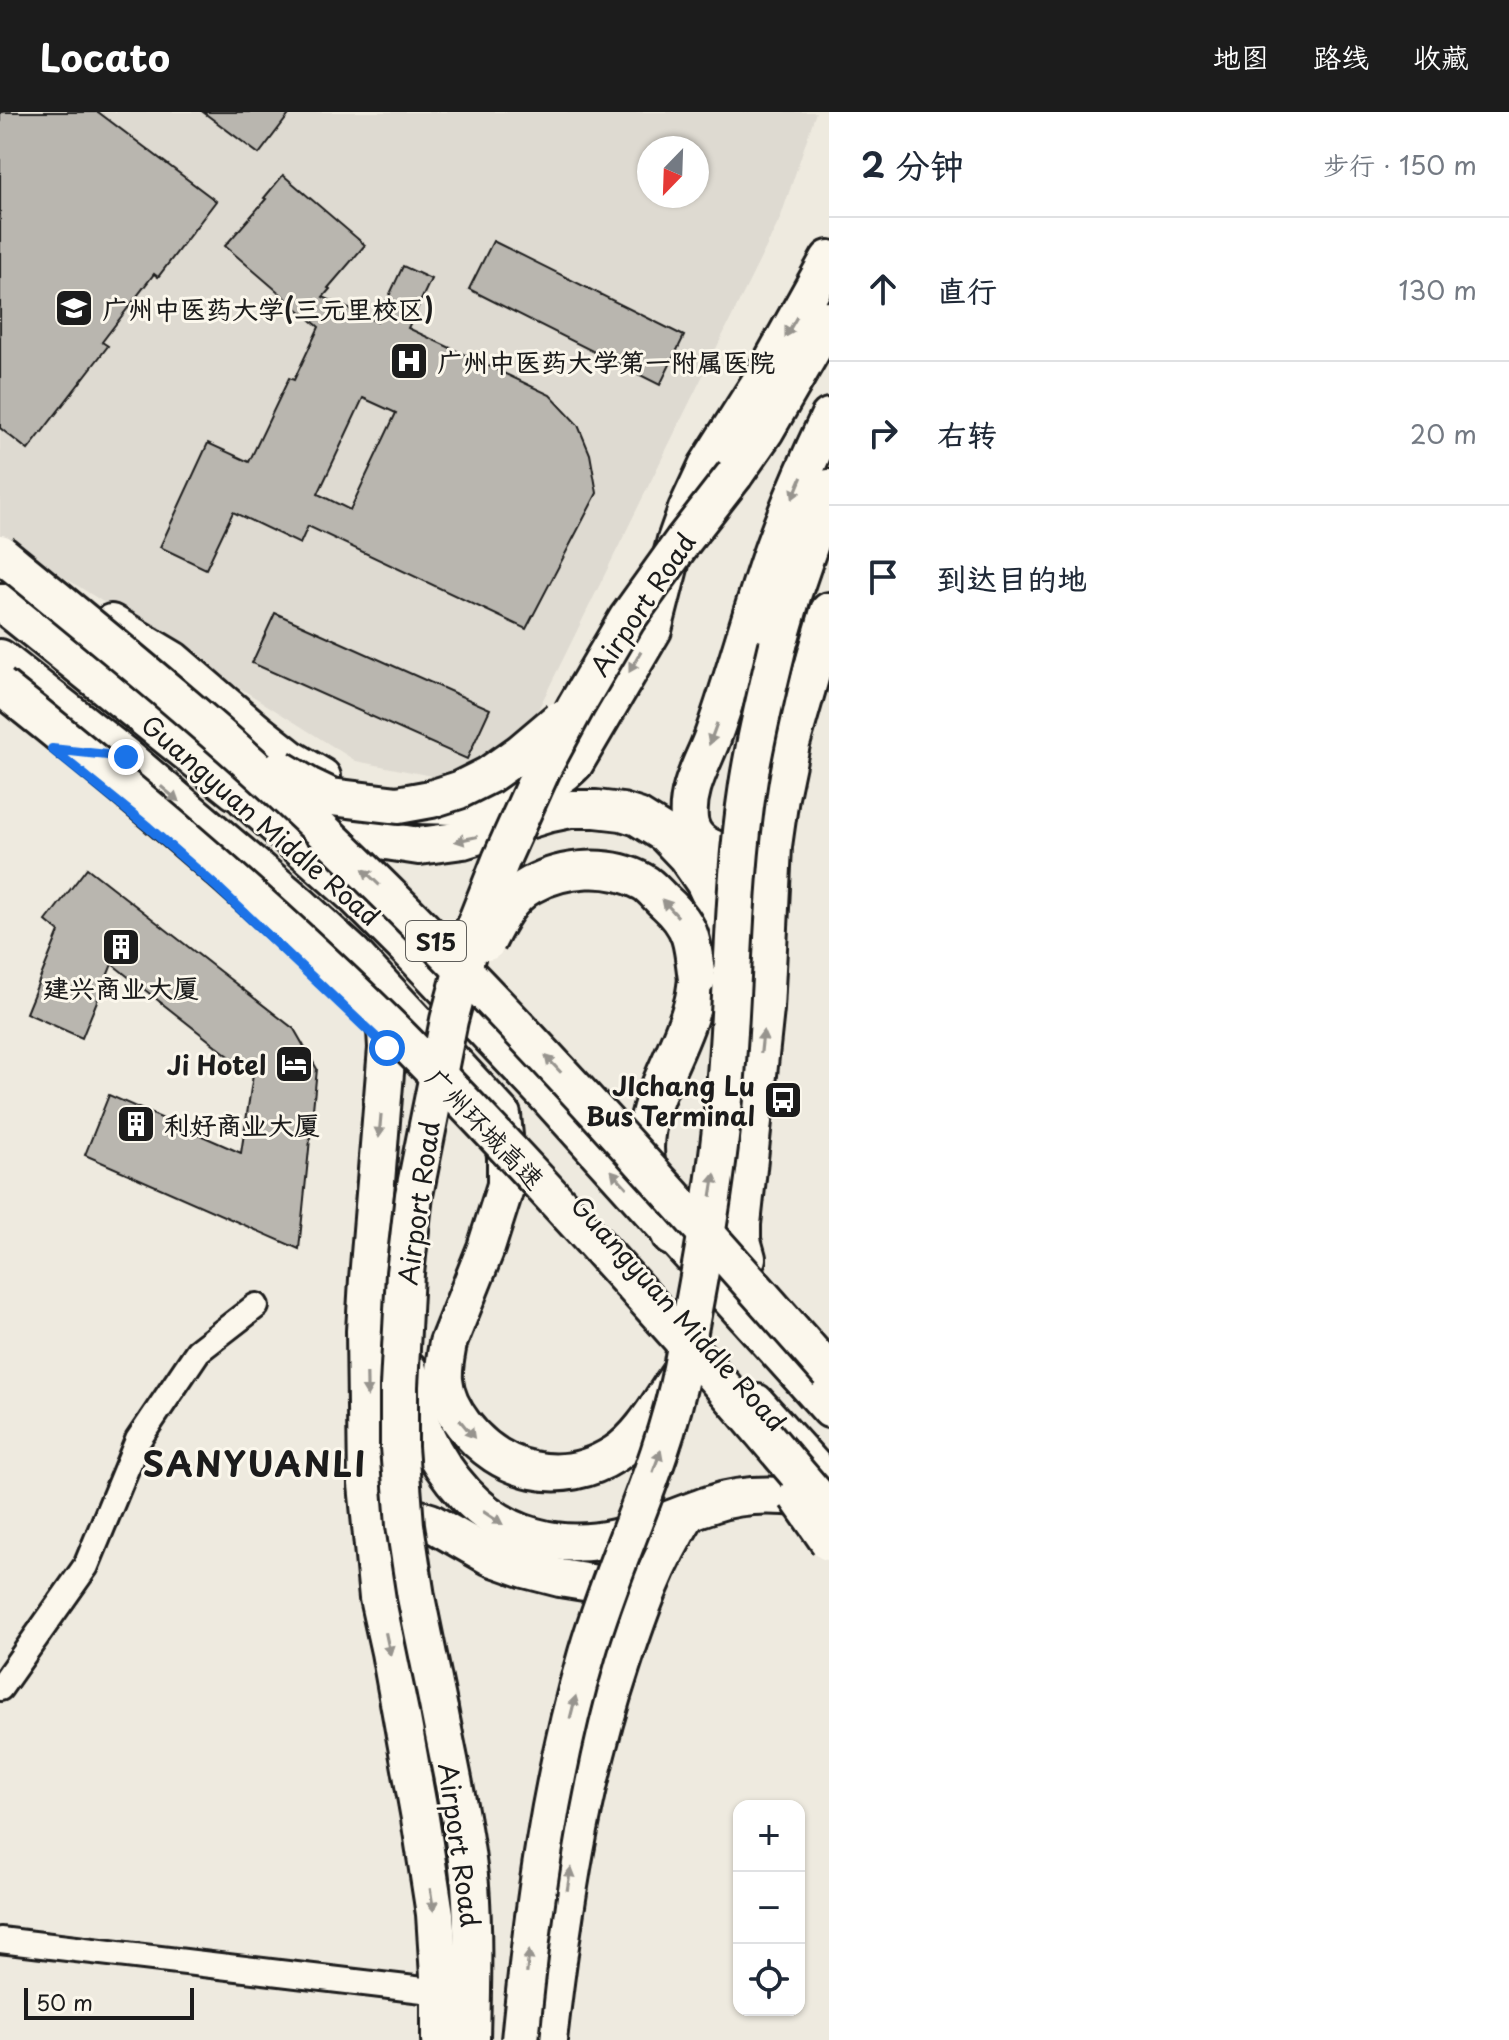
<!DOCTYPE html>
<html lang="zh">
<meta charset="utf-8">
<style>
:root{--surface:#fff;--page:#f6f6f7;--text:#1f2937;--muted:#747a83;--line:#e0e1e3;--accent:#1c1c1c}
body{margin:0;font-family:"Playpen Sans","LXGW WenKai TC",sans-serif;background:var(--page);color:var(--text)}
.controls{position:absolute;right:24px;bottom:24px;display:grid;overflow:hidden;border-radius:16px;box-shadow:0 2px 6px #0004}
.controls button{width:72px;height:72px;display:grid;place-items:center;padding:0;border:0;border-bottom:2px solid var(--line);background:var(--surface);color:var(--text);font:40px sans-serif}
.compass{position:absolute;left:637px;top:24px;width:72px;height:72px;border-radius:50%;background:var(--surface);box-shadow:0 2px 6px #0004;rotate:203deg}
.scale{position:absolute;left:24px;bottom:20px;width:170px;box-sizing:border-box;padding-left:8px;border:4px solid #1c1c1c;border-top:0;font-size:22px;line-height:28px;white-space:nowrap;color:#1c1c1c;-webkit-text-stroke:6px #fbf7ec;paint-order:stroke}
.stop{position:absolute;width:24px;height:24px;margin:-18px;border:6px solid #1a73e8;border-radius:50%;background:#fff}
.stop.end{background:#1a73e8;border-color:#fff;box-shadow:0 2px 8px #0008}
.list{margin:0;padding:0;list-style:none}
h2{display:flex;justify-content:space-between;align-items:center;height:104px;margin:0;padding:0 32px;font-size:34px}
h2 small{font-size:26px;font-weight:400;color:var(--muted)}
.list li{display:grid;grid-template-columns:52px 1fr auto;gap:24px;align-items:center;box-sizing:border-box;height:144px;padding:0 32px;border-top:2px solid var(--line)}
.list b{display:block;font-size:30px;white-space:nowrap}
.list em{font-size:26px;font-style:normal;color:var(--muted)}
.icon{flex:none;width:44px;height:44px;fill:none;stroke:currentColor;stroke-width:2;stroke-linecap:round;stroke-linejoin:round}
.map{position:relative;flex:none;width:829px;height:1928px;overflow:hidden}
header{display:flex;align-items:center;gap:48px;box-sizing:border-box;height:112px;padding:0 40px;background:var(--accent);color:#fff}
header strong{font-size:38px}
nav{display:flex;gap:44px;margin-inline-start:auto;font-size:28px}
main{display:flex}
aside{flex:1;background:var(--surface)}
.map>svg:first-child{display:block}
</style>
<header>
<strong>Locato</strong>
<nav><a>地图</a><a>路线</a><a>收藏</a></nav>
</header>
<main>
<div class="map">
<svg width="829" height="1928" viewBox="0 0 829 1928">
<rect width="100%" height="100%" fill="#eeeadf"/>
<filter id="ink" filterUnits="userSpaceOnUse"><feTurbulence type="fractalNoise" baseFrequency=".0125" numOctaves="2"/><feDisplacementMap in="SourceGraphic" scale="16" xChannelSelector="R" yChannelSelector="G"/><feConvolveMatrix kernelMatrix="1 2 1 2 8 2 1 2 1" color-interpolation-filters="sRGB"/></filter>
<g filter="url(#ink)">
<path fill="#dedad1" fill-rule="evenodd" d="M0 0H816L780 107 534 606 452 668 356 649 0 425ZM649 36H697V84H649Z"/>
<g fill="#b9b6af" stroke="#1c1c1c" stroke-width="2" fill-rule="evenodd">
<polygon points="0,0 98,0 216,89 158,165 154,162 102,230 108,234 28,338 0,316"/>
<polygon points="203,0 291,0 259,42"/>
<path d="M283 63 365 133 328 176 330 177 323 185 377 210 403 154 431 167 408 216 550 283 578 313 590 342 597 381 526 517 308 414 300 432 233 400 206 457 160 435 208 331 249 350 289 266 294 268 319 215 225 134 266 87 264 86ZM363 286 396 301 350 398 318 382Z"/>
<polygon points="493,129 684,224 660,273 469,177"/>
<polygon points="275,501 490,597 467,647 252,551"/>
<polygon points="87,756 294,917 317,957 299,1137 85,1043 109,983 241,1041 253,963 112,852 82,926 26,901 59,820 46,809"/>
</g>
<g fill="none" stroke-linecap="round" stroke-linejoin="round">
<defs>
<g id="minor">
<polyline points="0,1576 86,1454 138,1328 198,1239 256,1194"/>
<polyline points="0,1828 440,1880"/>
</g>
<g id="major">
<polyline points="243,687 352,784 410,842 549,989 829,1299"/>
<polyline points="757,1289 829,1369"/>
</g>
<g id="highway">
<polyline points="735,362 765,319 829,208"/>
<polyline points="0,490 235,679 331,717 360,725 419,734 463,728 547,702 571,697 596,697 622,700 638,705 665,722 686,744 704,770 711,785 717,809 725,857"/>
<polyline points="111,511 173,548 257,620 290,646 322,665"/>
<polyline points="778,533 792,484 829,376"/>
<path d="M0 546 126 645 301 794 353 842 502 1003 506 1045V1073L486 1136 448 1231C446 1243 443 1255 444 1268 445 1283 454 1300 463 1312 500 1361 562 1376 615 1342 643 1324 661 1288 680 1261"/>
<path d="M417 693C435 693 455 695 473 694 508 694 551 676 575 651L653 518 676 428 687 397 707 354 761 269 829 147"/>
<path d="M769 736C744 747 692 742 689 707 686 675 704 650 714 621 736 559 752 496 774 434 790 390 809 347 829 305"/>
<polyline points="377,889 386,918 387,936 368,1167 365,1219 367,1372 378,1486 390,1540 420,1706 435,1802 440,1880 440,1928"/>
<path d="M671 1125C660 1100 649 1076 646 1049 638 996 681 941 693 891 695 884 696 875 697 867"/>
<polyline points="747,1146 742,1128 742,1112 765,897 773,734 780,685 791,632 829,499"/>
<path d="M408 1257C414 1306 431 1345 465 1382 504 1424 560 1439 615 1426 648 1418 680 1402 712 1392 741 1382 773 1382 803 1386"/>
<polyline points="374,1404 410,1404 430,1410 491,1445 525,1457 560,1466 640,1479"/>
<path d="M439 1597C450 1655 464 1714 470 1773 474 1825 472 1877 471 1928"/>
<path d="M548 1928C563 1799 581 1675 622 1552 640 1497 656 1452 687 1402"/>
</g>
</defs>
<use href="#minor" stroke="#1c1c1c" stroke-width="30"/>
<use href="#major" stroke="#1c1c1c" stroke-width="38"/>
<use href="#highway" stroke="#1c1c1c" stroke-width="42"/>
<use href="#minor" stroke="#fbf7ec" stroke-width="24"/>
<use href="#major" stroke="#fbf7ec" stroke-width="32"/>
<use href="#highway" stroke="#fbf7ec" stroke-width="36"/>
<defs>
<g id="highway-bridge">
<path d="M0 441C109 530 219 619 321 717 501 888 665 1074 829 1260"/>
<path d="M0 574C137 683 271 797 395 920 506 1031 611 1148 715 1265 753 1309 790 1354 829 1398"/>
<polyline points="280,657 308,674 331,685 398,693 431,687 459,678 489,663 520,641 559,608"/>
<path d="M487 830C497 810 510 784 531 773 563 755 610 751 643 770 651 774 658 784 665 790 675 799 686 812 690 825 694 838 695 854 697 867"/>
<polyline points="797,1384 829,1430"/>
<polyline points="439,1597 416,1485 405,1413 399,1335 399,1274 405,1161 414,1083 449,908 474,816 501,748 542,657 576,594 627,507 683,429 735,362"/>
<path d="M520 1928C533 1797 550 1667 587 1541 615 1444 663 1355 682 1256 699 1167 716 1077 724 987 734 883 732 777 748 673 755 626 767 579 778 533"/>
</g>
</defs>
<use href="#highway-bridge" stroke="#1c1c1c" stroke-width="42" stroke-linecap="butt"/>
<use href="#highway-bridge" stroke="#fbf7ec" stroke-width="36"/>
</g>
<defs><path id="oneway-solid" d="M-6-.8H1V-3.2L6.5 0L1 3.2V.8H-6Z" transform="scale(2)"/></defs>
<g fill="#97948e">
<use href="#oneway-solid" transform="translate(791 215) rotate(120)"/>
<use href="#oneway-solid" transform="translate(797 376) rotate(113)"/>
<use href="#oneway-solid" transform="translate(635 550) rotate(120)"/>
<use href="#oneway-solid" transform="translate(713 622) rotate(110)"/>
<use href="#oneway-solid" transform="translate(170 682) rotate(40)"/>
<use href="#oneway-solid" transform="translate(466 727) rotate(168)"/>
<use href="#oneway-solid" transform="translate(371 765) rotate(-136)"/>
<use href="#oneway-solid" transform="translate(670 796) rotate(-132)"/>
<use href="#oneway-solid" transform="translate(762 930) rotate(-84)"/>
<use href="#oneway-solid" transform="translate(553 952) rotate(-133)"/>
<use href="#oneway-solid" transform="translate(380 1014) rotate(95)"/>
<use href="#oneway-solid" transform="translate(619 1067) rotate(-132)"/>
<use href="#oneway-solid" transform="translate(713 1073) rotate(-81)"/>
<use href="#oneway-solid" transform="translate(367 1273) rotate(89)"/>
<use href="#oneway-solid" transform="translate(467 1317) rotate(51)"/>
<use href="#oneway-solid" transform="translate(657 1349) rotate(-70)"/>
<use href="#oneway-solid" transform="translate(493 1406) rotate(33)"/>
<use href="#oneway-solid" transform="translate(388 1532) rotate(78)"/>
<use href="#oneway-solid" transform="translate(573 1595) rotate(-76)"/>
<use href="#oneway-solid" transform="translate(569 1767) rotate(-81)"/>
<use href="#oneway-solid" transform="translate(432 1788) rotate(81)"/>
<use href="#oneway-solid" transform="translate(528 1850) rotate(-84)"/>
</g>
</g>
<g fill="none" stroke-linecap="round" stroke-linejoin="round" filter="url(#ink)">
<polyline stroke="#1a73e8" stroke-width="10" points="126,645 52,637 148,715 218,776 387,936"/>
</g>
<defs>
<symbol id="university-square" viewBox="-11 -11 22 22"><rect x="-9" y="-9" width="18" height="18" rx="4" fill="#1c1c1c" stroke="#fbf7ec"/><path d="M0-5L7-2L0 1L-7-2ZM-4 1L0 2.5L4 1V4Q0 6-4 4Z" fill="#fff"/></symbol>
<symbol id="hospital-square" viewBox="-11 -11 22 22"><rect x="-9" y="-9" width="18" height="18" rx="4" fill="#1c1c1c" stroke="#fbf7ec"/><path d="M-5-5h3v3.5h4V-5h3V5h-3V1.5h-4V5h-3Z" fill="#fff"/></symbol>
<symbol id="building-square" viewBox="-11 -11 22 22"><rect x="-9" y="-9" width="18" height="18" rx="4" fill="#1c1c1c" stroke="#fbf7ec"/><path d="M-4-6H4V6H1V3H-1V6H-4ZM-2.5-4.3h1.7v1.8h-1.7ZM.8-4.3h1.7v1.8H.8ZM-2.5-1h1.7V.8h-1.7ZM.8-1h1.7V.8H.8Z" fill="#fff"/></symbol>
<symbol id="hotel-square" viewBox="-11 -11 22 22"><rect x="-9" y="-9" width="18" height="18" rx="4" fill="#1c1c1c" stroke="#fbf7ec"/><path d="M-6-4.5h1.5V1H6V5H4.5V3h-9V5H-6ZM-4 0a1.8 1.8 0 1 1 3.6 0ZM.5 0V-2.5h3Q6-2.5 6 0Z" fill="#fff"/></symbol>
<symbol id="bus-square" viewBox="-11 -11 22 22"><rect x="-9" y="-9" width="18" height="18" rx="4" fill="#1c1c1c" stroke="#fbf7ec"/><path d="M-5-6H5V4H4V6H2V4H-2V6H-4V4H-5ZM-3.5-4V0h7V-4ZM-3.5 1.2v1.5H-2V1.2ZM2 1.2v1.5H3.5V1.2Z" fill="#fff"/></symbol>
</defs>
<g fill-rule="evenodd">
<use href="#university-square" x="52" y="174" width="44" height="44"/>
<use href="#hospital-square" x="387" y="227" width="44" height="44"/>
<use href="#building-square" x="99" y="813" width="44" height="44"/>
<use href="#hotel-square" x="272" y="930" width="44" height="44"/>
<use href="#bus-square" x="761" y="966" width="44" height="44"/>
<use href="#building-square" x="114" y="990" width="44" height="44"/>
</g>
<g text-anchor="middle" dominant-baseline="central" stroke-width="6" stroke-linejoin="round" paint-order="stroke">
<rect fill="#fbf7ec" stroke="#5f5e5a" stroke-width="2" x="406" y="809" width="60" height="40" rx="6"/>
<g font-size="24" font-weight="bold" fill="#1c1c1c">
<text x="436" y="829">S15</text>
</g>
<g font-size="26" font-weight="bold" fill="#1c1c1c" stroke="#fbf7ec" text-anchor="start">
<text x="102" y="196">广州中医药大学(三元里校区)</text>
<text x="437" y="249">广州中医药大学第一附属医院</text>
<text x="121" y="875" text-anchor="middle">建兴商业大厦</text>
<text x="266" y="952" text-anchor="end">Ji Hotel</text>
<text x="755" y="973" text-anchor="end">JIchang Lu<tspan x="755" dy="30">Bus Terminal</tspan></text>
<text x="164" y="1012">利好商业大厦</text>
</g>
<g font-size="26" fill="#1c1c1c" stroke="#fbf7ec">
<text transform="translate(642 492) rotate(-56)">Airport Road</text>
<text transform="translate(261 708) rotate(41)">Guangyuan Middle Road</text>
<text transform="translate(486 1016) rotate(46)">广州环城高速</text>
<text transform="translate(418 1091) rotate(-82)">Airport Road</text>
<text transform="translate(679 1201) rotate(48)">Guangyuan Middle Road</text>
<text transform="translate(460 1733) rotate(82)">Airport Road</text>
</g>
<g font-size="34" font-weight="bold" letter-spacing="2" fill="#1c1c1c" stroke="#fbf7ec">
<text x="255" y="1351">SANYUANLI</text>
</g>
</g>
</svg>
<div class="controls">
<button>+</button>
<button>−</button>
<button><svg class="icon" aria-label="locate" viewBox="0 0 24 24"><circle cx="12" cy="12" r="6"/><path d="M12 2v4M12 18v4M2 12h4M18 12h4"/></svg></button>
</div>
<svg class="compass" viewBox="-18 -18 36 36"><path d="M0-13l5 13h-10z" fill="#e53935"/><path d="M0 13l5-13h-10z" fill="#747a83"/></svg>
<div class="scale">50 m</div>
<div class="stop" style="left:387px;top:936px"></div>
<div class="stop end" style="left:126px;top:645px"></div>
</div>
<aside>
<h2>2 分钟<small>步行 · 150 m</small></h2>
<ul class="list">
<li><svg class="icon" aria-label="ahead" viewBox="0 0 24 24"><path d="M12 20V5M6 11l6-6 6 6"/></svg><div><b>直行</b></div><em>130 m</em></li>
<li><svg class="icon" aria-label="right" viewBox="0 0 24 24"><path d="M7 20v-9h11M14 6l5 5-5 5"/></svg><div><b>右转</b></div><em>20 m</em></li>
<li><svg class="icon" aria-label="arrive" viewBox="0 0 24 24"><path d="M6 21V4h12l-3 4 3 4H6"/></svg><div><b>到达目的地</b></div></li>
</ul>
</aside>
</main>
